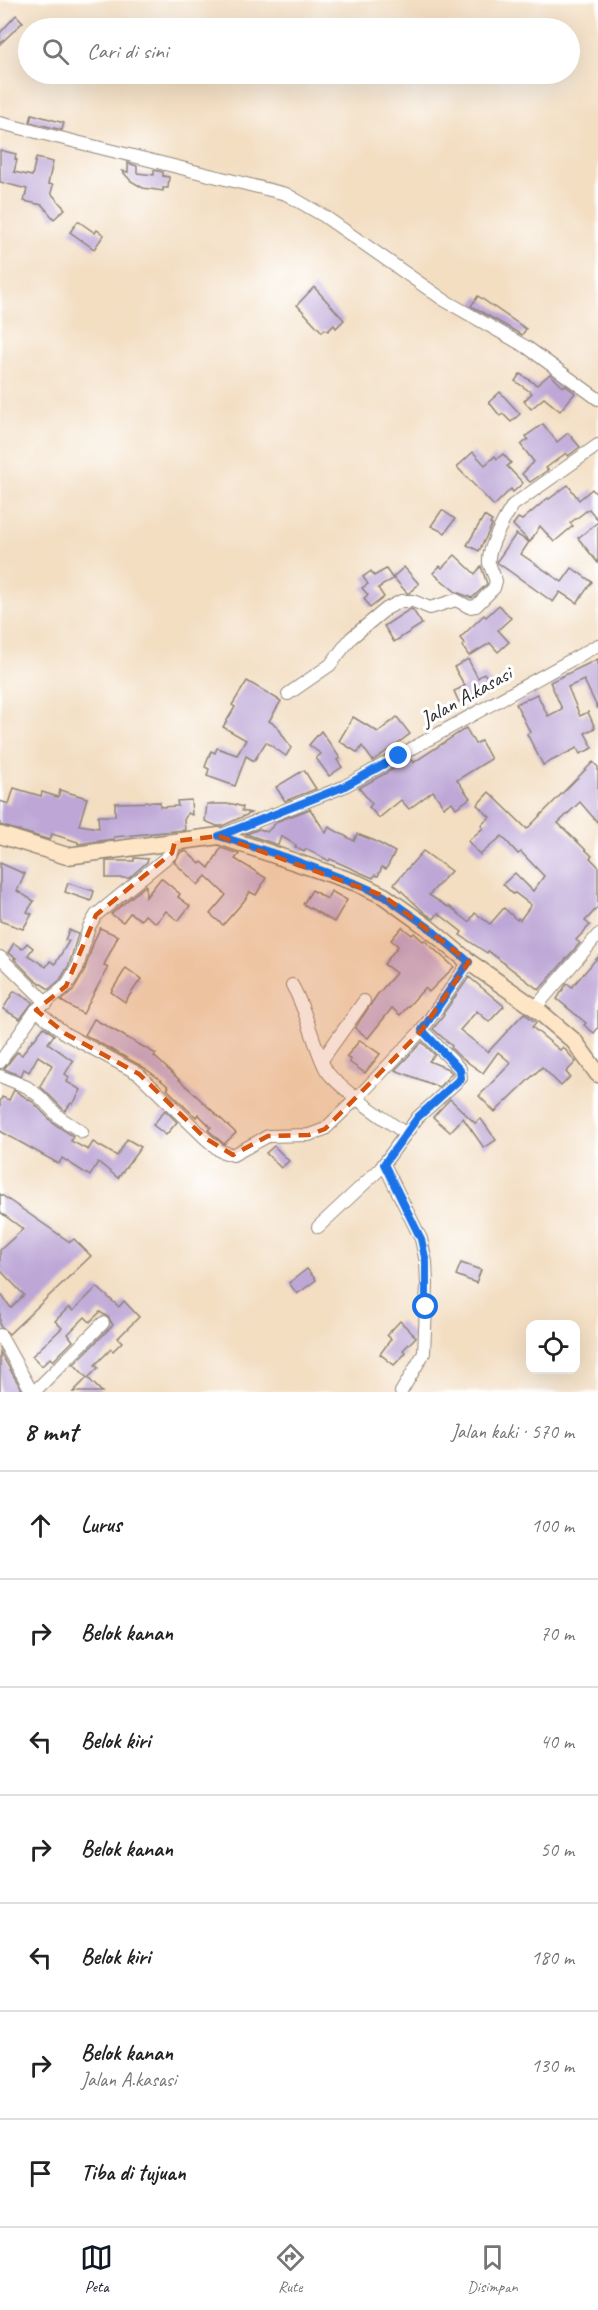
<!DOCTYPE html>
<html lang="id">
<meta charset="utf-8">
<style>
:root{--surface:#fff;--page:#f2f2f2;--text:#222;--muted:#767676;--line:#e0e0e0;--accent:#111827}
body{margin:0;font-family:Caveat,sans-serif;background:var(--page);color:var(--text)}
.controls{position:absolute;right:18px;bottom:18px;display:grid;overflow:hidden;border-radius:12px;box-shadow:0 6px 24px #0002}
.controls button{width:54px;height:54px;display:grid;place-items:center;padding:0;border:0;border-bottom:2px solid var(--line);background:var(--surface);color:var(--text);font:30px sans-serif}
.stop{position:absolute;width:18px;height:18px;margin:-14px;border:4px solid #1a73e8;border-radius:50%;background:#fff}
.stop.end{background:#1a73e8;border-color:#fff;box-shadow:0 2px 6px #0008}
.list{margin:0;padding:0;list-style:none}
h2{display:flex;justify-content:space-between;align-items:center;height:78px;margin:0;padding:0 24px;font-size:26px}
h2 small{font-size:20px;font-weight:400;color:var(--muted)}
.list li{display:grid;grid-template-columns:39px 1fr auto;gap:18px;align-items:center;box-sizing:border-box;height:108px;padding:0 24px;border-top:2px solid var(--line)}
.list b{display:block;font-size:22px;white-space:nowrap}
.list p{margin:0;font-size:20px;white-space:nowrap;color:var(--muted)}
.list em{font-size:20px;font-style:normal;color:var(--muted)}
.icon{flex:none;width:33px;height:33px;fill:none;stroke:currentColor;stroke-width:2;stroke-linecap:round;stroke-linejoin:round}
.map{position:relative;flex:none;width:598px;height:1392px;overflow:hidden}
.search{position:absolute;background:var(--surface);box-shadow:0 6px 24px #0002;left:18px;right:18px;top:18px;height:66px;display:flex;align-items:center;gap:15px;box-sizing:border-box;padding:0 21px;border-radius:33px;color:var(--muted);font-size:22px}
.sheet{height:834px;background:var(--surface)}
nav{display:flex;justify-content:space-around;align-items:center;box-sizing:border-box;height:84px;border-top:2px solid var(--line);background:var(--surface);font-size:16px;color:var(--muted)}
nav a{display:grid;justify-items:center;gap:3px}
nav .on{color:var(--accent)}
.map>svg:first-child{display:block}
</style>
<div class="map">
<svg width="598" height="1392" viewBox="0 0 598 1392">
<rect width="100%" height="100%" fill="#fff"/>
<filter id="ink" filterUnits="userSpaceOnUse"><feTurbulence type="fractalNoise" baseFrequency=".0167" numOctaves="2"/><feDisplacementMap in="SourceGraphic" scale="12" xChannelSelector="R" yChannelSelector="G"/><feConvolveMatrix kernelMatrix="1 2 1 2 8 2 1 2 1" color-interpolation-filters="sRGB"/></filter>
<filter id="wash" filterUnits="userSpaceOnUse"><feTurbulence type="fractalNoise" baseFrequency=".008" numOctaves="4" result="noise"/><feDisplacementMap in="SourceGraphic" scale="24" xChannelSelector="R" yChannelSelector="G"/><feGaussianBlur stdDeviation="1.35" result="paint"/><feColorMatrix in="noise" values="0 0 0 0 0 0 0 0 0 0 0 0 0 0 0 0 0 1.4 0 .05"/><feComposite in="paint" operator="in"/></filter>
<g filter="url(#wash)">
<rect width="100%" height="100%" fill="#f3dec2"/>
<g id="blocks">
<g fill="#bea7d7">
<polygon points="16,15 23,22 0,44 0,33"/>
<polygon points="32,114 64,123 62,130 30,122"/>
<polygon points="0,150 16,154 15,159 17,160 14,172 32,176 36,158 53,162 48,184 53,185 51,193 65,209 54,219 42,205 24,201 27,189 0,182"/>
<polygon points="128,163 137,166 137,173 154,175 154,170 163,172 163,176 169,177 168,188 163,188 163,191 143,188 131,181 122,171 128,172"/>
<polygon points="78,221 95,233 97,230 104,235 94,249 70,232"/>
<polygon points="314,287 344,320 336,328 334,325 328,331 325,329 322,332 297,305"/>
<polygon points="478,296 526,329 522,335 471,306"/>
<polygon points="520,374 537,385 550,374 563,387 565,385 575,393 560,411 544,398 531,409 524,401 532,393 515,381"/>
<polygon points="500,392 520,414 511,422 503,414 500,416 489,402"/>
<polygon points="543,424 557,442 568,433 580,447 568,456 566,453 546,468 548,470 530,482 522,474 534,462 521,445 528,439 526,436"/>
<polygon points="473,452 485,465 495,456 497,459 503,454 511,463 507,466 523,483 513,492 511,489 494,506 457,467"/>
<polygon points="568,485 579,500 592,489 598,496 598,520 589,509 570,523 573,526 554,542 540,526 530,542 513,525 518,518 522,520 548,498 549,499"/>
<polygon points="442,510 455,519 445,533 431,526"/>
<polygon points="484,516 492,521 490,524 492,525 479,551 467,545"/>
<polygon points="598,522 598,563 578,538"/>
<polygon points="516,534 529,542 521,554 562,582 572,568 592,582 577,603 560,592 553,602 498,563 497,561"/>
<polygon points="455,555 475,574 481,566 487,584 472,598 456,592 433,573 440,566 442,568"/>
<polygon points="404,567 419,584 409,593 407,593 393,577"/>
<polygon points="386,569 393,579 378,588 384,597 370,608 364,598 368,595 362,588 368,584 363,577 371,571 374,576"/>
<polygon points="499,605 511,618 498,630 509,642 498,652 490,643 469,656 462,646 465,644 460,638 484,615 486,617"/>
<polygon points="410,609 413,610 422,624 394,642 384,626"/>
<polygon points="468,659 478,678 484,673 492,684 477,696 475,694 459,702 454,691 465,686 454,667"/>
<polygon points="598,659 598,709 584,680 568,687 580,716 588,712 595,728 585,733 593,748 580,754 577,748 543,765 527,734 530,732 516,704 537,694 548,716 562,709 550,682"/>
<polygon points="247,681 281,701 269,721 277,726 291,748 286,756 266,742 254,761 246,756 235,786 207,776 209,769 205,767 211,751 215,753 217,748 237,755 246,740 223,727 235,707 232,705"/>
<polygon points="353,717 378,732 397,717 410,734 373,761 362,746 358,753 339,741"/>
<polygon points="466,728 475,744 481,741 491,759 457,780 470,798 456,808 452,802 444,807 433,791 409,809 401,800 379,818 369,807 372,804 359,788 411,759 413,763"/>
<polygon points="321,731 340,758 337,760 342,767 329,776 316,758 321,754 309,745"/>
<polygon points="593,762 598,767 598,823 580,802 558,823 592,856 590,858 598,866 598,907 585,921 590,925 576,940 580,943 539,990 488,951 487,953 460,935 462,932 438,913 434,919 426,914 394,884 423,851 451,871 429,895 448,907 449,906 469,922 475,913 490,924 504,908 517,920 518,918 520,920 531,905 515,893 513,894 503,884 515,873 533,891 544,876 521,852 518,854 502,836 480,855 468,841 483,828 481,825 490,817 477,805 489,792 527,829"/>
<polygon points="304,770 316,789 285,801 276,787"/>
<polygon points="14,788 41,796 42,792 58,797 60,790 87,798 79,825 99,828 98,816 115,816 115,803 160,802 160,807 178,806 177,801 191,800 192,815 188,813 184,820 185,830 114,837 114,839 78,844 78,842 52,834 50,840 0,825 0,801 9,804"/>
<polygon points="207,804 233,804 243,807 242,811 251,813 222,826 217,826 205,821"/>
<polygon points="310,809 326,833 329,827 354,841 357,834 375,841 395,852 386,869 382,867 378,876 375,875 373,878 330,859 329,861 311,851 306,849 304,852 295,847 296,845 281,836 278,845 246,834 259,829 267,832 278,821"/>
<polygon points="221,848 239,854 235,859 266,878 256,895 250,892 244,901 223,925 210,914 226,895 206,876 198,885 174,862 181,852 186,851 200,864 202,862 209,868"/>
<polygon points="134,858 148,859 147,862 129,878 106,878 106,861 134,861"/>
<polygon points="0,863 25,874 17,891 34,901 27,912 32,914 23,929 0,921"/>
<polygon points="161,878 180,894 178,897 190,906 178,921 166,911 156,923 145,915 141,920 130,913 123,922 111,914 146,885 146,897"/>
<polygon points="68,883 94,891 91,901 65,892"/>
<polygon points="312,890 327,899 331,891 347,900 334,922 303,904"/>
<polygon points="402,927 412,935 414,933 423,941 424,940 454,967 429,992 425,988 400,1015 392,1008 368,1038 355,1028 377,995 396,973 384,964 398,946 391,940"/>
<polygon points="100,928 118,936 104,965 108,967 83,1014 61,1001 73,991 84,972 94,941"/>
<polygon points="69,930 78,934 69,965 60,980 49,989 35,980 14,959 16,958 8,953 14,943 22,949 27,943 33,948 28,955 46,967 50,961 55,964 69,941 65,940"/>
<polygon points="598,957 598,1028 594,1033 584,1025 586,1023 557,999 567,983 572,987"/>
<polygon points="126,968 141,979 125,1002 111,992"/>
<polygon points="469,977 504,1006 489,1022 477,1011 460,1030 488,1052 524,1013 536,1023 532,1027 560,1050 563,1047 576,1062 566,1072 570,1077 561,1086 542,1067 495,1112 479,1096 511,1063 498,1052 483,1073 460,1057 451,1048 452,1046 433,1029 444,1015 443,1014"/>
<polygon points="14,991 33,1002 20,1019 3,1009"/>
<polygon points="94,1019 156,1054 154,1056 236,1133 224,1144 208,1130 211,1127 198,1114 196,1117 187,1109 167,1089 169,1087 158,1078 143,1067 85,1035"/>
<polygon points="44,1027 54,1035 48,1043 73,1061 65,1074 69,1077 67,1082 81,1090 73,1104 71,1103 65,1111 40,1086 52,1065 38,1056 29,1072 24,1069 21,1076 4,1069 17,1052 22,1055 33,1039 34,1040"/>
<polygon points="360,1040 380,1054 365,1073 349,1062 351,1060 346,1057"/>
<polygon points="422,1042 435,1055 429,1061 448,1069 452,1073 439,1087 395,1070"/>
<polygon points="14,1090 33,1102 53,1123 73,1136 71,1141 88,1150 93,1142 117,1156 127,1139 141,1147 118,1178 98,1162 90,1176 62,1158 59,1164 0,1131 0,1102 2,1097 9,1100"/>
<polygon points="450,1099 475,1123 481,1119 496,1140 484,1148 463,1118 450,1132 433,1117"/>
<polygon points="165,1110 177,1122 166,1135 153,1125"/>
<polygon points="274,1146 289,1161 281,1168 266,1153"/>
<polygon points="0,1194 70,1242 74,1239 91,1256 9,1334 0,1326 0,1293 11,1308 24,1295 0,1270 0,1250 23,1229 0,1212"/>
<polygon points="461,1263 481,1270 476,1283 456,1275"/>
<polygon points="307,1269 316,1280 297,1294 289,1283"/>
<polygon points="97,1287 119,1307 124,1301 139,1317 118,1338 122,1342 113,1351 111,1349 95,1365 98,1368 88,1378 102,1392 73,1392 87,1378 74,1364 113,1325 108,1317 100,1312 90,1322 85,1317 68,1334 73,1341 53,1361 50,1358 42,1366 32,1356 62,1328 55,1321 69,1307 73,1311"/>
<polygon points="400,1321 416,1337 403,1350 406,1353 394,1365 380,1354 391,1339 387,1335"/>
<polygon points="0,1352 23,1392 0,1392"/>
</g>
</g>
</g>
<g filter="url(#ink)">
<use href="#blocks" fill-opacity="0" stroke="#8f8476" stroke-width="1.5"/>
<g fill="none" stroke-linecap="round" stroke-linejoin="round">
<defs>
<g id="minor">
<polyline points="0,123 286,194 324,216 444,300 528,348 598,399"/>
<path d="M288 694 330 665 351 638 386 609 401 601H413L430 608 456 600 469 607 476 606 494 588 496 581C494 575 491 569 489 563 487 549 505 517 513 505L598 445"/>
<polyline points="219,836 343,787 598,645"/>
<polyline points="0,957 47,1003"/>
<path d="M292 985C307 1011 312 1041 325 1068 332 1084 389 1122 405 1133"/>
<polyline points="535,1008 598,935"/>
<polyline points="36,1010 66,1034 139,1074 205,1138 220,1151 233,1155 268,1136 309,1135 325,1129 357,1098 422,1030 469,962"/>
<polyline points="322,1060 364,1001"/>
<polyline points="0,1062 36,1010 66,986 77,968 89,927 96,915 172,853 175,841"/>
<polyline points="0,1076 27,1087 39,1096 59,1117 82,1132"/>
<polyline points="384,1164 421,1239 426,1262 427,1284 424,1353 401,1392"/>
<polyline points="318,1227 380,1169 418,1117 461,1078 460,1069 422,1030"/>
<polyline points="0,1335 32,1392"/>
<polyline points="34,1392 103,1323"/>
</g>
<polyline id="secondary" points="0,835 67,856 219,836 357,883 384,896 427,927 469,962 535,1008 574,1041 598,1074"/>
</defs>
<use href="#minor" stroke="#8f8476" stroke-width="14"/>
<use href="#secondary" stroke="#8f8476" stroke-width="19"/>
<use href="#minor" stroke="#fff" stroke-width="12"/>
<use href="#secondary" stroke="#fde5c5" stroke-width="16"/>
</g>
</g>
<g fill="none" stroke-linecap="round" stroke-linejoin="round" filter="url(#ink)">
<polyline stroke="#1a73e8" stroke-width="8" points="399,756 343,787 219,836 285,857 357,884 384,896 428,927 469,962 422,1030 460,1070 461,1078 418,1117 384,1164 421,1239 426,1262 426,1307"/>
</g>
<path fill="#d5540f" fill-opacity="0.2" stroke="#d5540f" stroke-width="4.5" stroke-dasharray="12 8" stroke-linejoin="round" d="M219 836 384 896 469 962 422 1030 325 1129 309 1135 268 1136 233 1155 205 1138 139 1074 66 1034 36 1010 66 986 96 915 172 853 175 841Z"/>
<g text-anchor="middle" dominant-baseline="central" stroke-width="6" stroke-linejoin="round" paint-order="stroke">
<g font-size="21" fill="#2b2b2b" stroke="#fff">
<text transform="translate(466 696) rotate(-29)">Jalan A.kasasi</text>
</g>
</g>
</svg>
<div class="controls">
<button><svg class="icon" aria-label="locate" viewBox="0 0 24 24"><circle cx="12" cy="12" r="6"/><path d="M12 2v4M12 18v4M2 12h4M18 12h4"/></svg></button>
</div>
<div class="stop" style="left:426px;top:1307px"></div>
<div class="stop end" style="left:399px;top:756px"></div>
<div class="search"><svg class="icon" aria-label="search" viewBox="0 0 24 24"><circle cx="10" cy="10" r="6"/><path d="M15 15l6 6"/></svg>Cari di sini</div>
</div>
<section class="sheet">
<h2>8 mnt<small>Jalan kaki · 570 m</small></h2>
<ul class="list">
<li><svg class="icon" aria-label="ahead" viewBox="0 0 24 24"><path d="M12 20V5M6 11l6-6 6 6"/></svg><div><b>Lurus</b></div><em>100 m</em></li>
<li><svg class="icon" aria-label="right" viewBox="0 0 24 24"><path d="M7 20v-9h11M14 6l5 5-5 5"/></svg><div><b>Belok kanan</b></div><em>70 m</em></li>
<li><svg class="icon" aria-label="left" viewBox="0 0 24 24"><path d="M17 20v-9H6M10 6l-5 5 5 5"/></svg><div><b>Belok kiri</b></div><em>40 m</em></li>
<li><svg class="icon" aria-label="right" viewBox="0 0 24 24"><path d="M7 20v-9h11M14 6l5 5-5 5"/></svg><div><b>Belok kanan</b></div><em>50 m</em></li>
<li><svg class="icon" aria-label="left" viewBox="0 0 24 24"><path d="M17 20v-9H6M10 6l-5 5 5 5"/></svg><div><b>Belok kiri</b></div><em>180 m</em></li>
<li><svg class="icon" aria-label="right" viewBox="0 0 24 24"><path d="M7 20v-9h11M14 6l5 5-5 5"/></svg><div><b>Belok kanan</b><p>Jalan A.kasasi</p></div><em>130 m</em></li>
<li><svg class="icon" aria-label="arrive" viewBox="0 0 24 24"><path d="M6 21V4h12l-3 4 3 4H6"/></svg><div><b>Tiba di tujuan</b></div></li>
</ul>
</section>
<nav>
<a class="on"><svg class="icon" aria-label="map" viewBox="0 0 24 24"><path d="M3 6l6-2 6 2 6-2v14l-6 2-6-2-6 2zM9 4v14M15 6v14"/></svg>Peta</a>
<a><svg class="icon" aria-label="directions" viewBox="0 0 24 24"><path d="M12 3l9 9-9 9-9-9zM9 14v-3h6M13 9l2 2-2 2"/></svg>Rute</a>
<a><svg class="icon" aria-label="saved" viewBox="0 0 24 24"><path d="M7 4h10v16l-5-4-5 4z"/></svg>Disimpan</a>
</nav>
